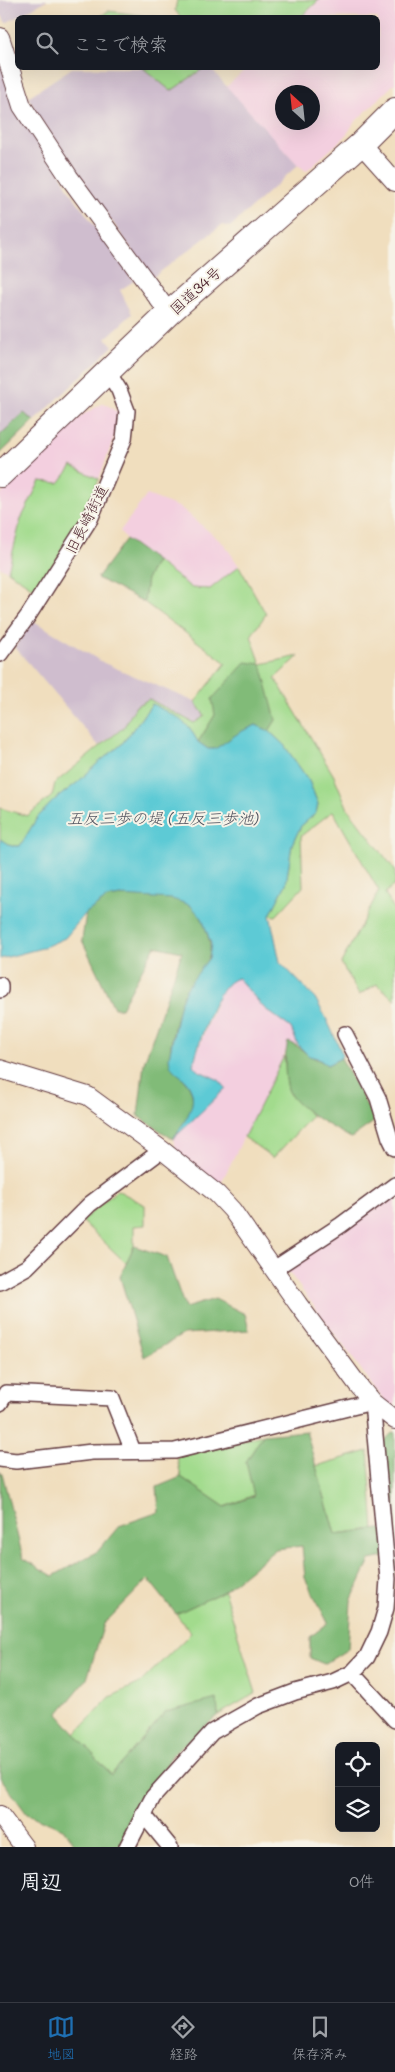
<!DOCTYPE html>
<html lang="ja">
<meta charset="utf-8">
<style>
:root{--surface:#171b24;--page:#20242c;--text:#f1f3f6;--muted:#9ea1a6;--line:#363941;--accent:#1f6fb2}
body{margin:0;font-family:Mali,"Klee One",sans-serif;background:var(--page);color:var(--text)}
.controls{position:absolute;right:15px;bottom:15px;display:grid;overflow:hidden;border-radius:8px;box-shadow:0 5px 20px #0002}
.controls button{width:45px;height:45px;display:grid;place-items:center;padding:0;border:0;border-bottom:1px solid var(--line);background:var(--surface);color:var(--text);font:25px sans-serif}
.compass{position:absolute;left:275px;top:85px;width:45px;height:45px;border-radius:50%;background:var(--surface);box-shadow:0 5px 20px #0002;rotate:333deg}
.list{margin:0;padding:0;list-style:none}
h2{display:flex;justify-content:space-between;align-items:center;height:65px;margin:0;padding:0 20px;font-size:21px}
h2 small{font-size:16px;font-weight:400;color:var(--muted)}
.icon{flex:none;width:28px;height:28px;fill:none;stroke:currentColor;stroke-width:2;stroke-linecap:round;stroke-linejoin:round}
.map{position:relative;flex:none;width:395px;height:1847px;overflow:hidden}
.search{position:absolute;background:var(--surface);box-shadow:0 5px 20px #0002;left:15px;right:15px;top:15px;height:55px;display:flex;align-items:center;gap:12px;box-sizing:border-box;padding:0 18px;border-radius:8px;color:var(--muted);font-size:19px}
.sheet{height:155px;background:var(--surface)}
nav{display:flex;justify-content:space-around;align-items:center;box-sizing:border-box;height:70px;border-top:1px solid var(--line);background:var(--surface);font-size:14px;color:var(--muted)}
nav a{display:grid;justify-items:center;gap:2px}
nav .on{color:var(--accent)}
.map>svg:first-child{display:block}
</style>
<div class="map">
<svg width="395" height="1847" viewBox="0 0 395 1847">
<rect width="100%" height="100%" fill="#f7f3e8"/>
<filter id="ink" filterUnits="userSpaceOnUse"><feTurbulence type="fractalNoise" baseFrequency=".02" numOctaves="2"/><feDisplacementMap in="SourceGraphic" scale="10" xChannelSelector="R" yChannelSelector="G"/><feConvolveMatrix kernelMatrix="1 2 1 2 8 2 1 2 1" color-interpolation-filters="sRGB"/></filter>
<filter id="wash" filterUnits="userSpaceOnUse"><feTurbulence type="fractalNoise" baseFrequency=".0096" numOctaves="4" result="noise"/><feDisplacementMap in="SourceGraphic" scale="20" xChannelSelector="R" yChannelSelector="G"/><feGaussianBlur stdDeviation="1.12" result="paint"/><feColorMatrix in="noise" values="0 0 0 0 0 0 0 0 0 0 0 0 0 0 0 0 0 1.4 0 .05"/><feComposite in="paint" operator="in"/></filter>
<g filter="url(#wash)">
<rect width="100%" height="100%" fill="#f0debe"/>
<g fill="#f3cfdf" fill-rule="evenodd">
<path d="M319 0H395V83L354 123 345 137 306 171 298 165 226 87 247 68H378V18L301 17ZM282 92H312V122H282Z"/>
<polygon points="104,403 122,415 99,479 72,466 59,484 21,519 8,571 0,567 0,495 82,415"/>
<polygon points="147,495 181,508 225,545 239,566 210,589 192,588 126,539 120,531"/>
<polygon points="238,978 264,1008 291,1028 298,1045 288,1043 284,1056 220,1185 177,1152 173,1139 226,1088 219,1080 197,1070 193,1065 207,1024 221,990 231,980"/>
<polygon points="395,1192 395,1406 386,1403 285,1267"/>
</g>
<g fill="#cfbdce">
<polygon points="0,0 47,0 6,23 0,12"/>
<polygon points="0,59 69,190 134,281 120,290 132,314 106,338 113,346 0,454"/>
<polygon points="72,68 143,68 171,91 204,68 210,68 298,165 230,227 222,225 152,278 41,121 28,97"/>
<polygon points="32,620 104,663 195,702 206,715 194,723 136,706 124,727 99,746 15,647"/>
</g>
<g fill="#a2db8d" stroke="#767d5c">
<polygon points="177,0 319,0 301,17 181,18 175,10"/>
<polygon points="108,11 156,17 100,17"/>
<polygon points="143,68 204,68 171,91"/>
<polygon points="72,466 99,479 80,522 37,591 8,571 21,519 40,481 59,483"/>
<path d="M156 561 192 588 210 589 239 566 266 614 251 636 261 664 299 656 275 678 334 776 348 809 395 870V887L393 886 385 893 395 912V1000L377 984 359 995 341 963 379 891 333 811 301 836 303 887 276 916 270 915 286 884 292 844 301 826 316 813 318 804 309 781 284 745 269 731 276 720 215 715 198 742C186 720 173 715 152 704L121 745 99 762 78 782 53 801 37 818 20 846H11L0 839V808L27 816 52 796 55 783 124 727 136 706 149 699 194 723 205 716 195 702 226 663 144 602 147 578Z"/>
<polygon points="284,1056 289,1094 312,1116 273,1158 244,1137"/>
<polygon points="117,1190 145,1205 145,1225 134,1226 134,1246 126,1263 82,1221"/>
<polygon points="263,1435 246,1462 254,1495 225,1507 181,1477 177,1457"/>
<polygon points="368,1451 374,1529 335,1534 316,1466"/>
<polygon points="224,1591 256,1693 218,1715 217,1700 166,1712 111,1775 75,1734 110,1697 140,1683 191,1633 176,1614"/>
</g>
<g fill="#81bb78" stroke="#666d52">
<polygon points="24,413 34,421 0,454 0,435"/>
<polygon points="126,539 156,561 147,578 144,602 97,578"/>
<polygon points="246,662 261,664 276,720 269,731 256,725 215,749 208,749 198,742 215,715 212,699"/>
<path d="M121 896C140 897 173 895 190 904 200 910 204 923 207 933 210 942 212 950 208 959 203 971 192 979 186 990 179 1003 170 1041 170 1057 169 1066 178 1072 183 1078 204 1101 186 1119 173 1139L138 1116 144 1063 182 952 155 946 121 1008H114L82 940 86 913 107 898Z"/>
<path d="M288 1042C299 1045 300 1050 309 1055 315 1059 321 1060 327 1065L341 1058 375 1121 351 1138C337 1130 294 1107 289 1092 284 1079 284 1056 288 1042Z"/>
<polygon points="134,1246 167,1257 185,1308 215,1299 245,1314 249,1330 184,1334 144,1357 120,1277"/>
<polygon points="306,1431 335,1534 388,1528 382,1443 393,1432 395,1432 395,1571 394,1555 370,1560 351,1601 348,1649 324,1664 310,1658 310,1637 328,1623 305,1578 302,1546 276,1549 224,1591 176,1614 148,1579 104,1624 87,1679 58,1714 111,1775 166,1712 217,1699 218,1715 172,1755 120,1846 77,1847 63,1829 27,1814 0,1777 0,1471 2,1473 23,1558 53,1576 98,1551 119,1526 159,1512 157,1487 181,1477 225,1507 254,1496 246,1462 263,1435"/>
</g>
<path fill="#5dcad5" stroke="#547480" d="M152 704 177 717 190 728 198 742 208 749H215L240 732 256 725 269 731 284 745 309 781 318 804 316 813 301 826 292 844 286 884 270 915 280 962 315 998 326 1018 342 1053 341 1058 327 1065 317 1058 309 1056 298 1045 291 1028 264 1008 238 978C214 983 200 1043 193 1065L197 1070 219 1080 226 1088 173 1139C185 1120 205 1098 182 1077 174 1071 170 1068 169 1058L179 1006 186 989 209 958 211 944 202 918 190 905 172 899 121 896 107 898 86 913 65 938 42 948 0 959V839L11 846H20L37 818 53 801 78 782 99 762 121 745Z"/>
</g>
<g filter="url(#ink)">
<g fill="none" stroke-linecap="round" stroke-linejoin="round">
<defs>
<g id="minor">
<polyline points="0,654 28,616 90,519 124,439 127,411 119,390 108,372"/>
<polyline points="0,985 0,990"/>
<polyline points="345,1034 378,1098 390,1138 395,1148"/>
<polyline points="274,1269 341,1225 395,1185"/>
<polyline points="0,1282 27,1267 90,1204 162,1150"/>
<polyline points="0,1403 6,1393 112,1398 133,1451"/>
<polyline points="0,1459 16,1461 92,1452 175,1451 372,1402 388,1579 386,1608 379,1632 367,1657 352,1673 333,1682 295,1692 258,1706 212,1732 153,1797 127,1847"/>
<polyline points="352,1673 395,1720"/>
<polyline points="143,1814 170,1847"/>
</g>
<g id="tertiary">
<polyline points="0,37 22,106 69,177 169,313"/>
<polyline points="361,144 395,182"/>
<polyline points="0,1069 88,1096 162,1150 217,1194 232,1210 298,1304 358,1385 372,1402 395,1420"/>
<polyline points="0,1815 24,1847"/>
</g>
<polyline id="trunk" points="0,475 169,313 361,144 395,110"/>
</defs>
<use href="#minor" stroke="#633c41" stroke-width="18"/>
<use href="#tertiary" stroke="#633c41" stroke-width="20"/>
<use href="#trunk" stroke="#633c41" stroke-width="26"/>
<use href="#minor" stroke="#fff" stroke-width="15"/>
<use href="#tertiary" stroke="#fff" stroke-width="18"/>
<use href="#trunk" stroke="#fff" stroke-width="24"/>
</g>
</g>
<g text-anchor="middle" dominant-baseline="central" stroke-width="4" stroke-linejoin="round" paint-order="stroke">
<g font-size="15" fill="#4a1f2b" stroke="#f7f3e8">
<text transform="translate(195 290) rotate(-42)">国道34号</text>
<text transform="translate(86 519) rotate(-63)">旧長崎街道</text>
</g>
<g font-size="16" font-style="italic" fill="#50525e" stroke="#f7f3e8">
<text x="163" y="817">五反三歩の堤 (五反三歩池)</text>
</g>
</g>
</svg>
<div class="controls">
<button><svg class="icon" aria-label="locate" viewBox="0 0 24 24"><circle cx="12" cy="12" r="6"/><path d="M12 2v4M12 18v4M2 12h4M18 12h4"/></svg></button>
<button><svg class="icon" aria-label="layers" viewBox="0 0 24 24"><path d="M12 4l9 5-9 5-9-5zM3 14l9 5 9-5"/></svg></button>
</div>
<svg class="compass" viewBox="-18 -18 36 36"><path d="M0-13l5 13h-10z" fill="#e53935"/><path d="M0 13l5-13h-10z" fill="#9ea1a6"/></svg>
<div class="search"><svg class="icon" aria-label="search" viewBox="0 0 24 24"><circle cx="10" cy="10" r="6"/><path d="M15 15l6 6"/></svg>ここで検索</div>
</div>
<section class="sheet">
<h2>周辺<small>0件</small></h2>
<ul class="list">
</ul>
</section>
<nav>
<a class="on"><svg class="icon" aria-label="map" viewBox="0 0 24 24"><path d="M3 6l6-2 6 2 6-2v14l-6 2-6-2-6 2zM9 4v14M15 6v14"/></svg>地図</a>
<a><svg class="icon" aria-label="directions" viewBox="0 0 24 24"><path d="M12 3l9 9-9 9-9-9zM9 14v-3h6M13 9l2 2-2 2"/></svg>経路</a>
<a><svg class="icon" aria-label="saved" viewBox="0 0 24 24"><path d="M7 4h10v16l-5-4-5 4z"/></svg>保存済み</a>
</nav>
